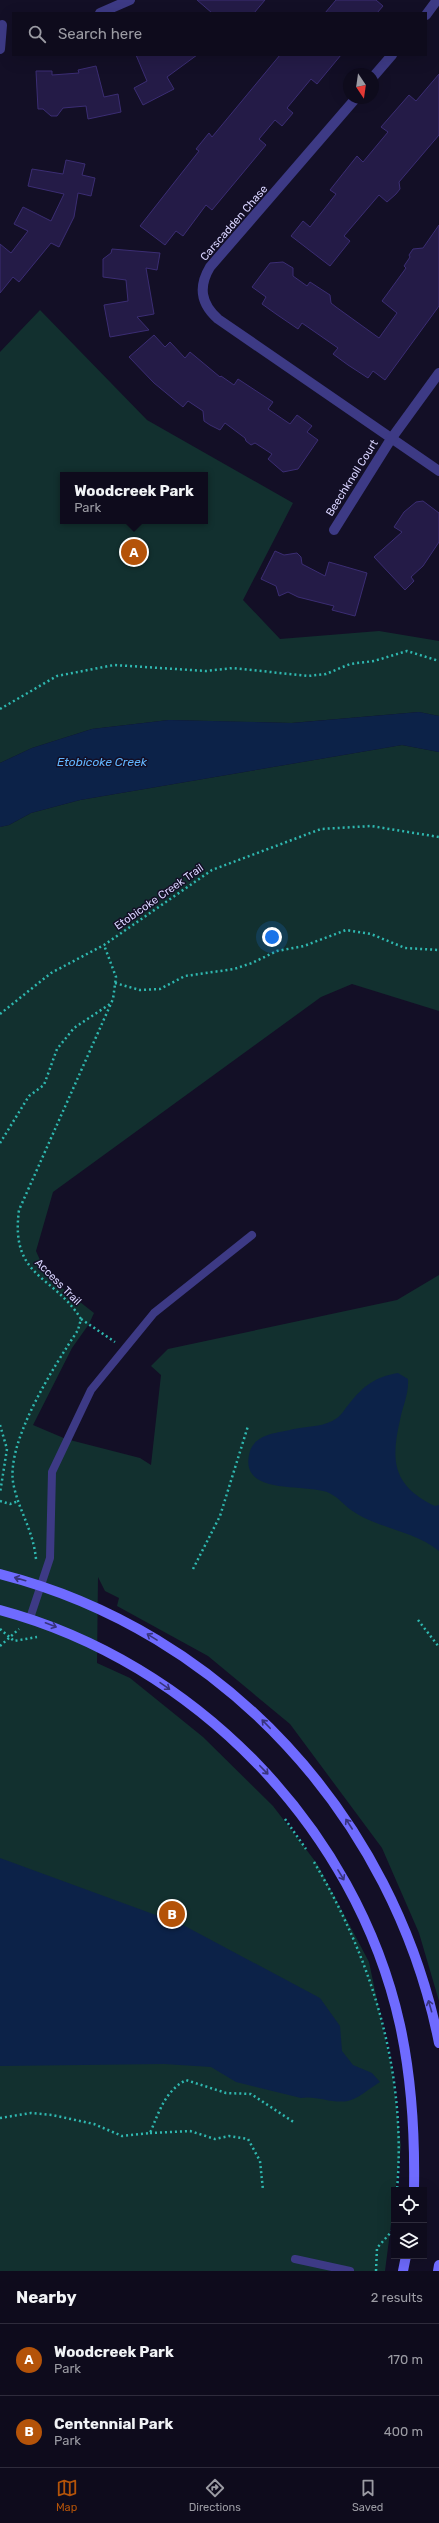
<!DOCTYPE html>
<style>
:root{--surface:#0e0b1c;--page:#1c1929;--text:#f1f3f6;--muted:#9b9ba3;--line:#2e2b3b;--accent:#b45309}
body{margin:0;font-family:Rubik,sans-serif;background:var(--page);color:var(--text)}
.controls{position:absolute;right:12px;bottom:12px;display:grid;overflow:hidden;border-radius:0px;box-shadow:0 4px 16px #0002}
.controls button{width:36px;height:36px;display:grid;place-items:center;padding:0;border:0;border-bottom:1px solid var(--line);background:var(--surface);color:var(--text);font:20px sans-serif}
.compass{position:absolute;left:343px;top:68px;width:36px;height:36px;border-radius:50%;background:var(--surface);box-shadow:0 4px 16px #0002;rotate:167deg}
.you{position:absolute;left:272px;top:937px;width:14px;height:14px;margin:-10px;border:3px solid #fff;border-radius:50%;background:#1a73e8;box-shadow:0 0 0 6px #1a73e833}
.badge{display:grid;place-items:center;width:26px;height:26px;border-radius:50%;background:var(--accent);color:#fff;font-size:13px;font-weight:700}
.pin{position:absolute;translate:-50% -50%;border:2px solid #fff;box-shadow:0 1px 4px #0006}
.popup{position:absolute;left:60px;top:472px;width:148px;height:52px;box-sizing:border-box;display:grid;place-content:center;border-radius:0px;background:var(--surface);filter:drop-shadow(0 1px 3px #0005);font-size:13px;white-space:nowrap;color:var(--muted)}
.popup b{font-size:15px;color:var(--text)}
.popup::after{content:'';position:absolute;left:50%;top:100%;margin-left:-8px;border:8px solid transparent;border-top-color:var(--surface)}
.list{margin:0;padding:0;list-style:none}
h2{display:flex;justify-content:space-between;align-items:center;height:52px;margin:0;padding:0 16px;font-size:17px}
h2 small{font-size:13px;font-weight:400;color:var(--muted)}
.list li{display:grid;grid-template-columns:26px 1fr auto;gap:12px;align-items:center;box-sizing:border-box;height:72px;padding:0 16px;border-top:1px solid var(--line)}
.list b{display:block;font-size:15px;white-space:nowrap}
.list p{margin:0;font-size:13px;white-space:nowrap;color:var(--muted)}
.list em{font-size:13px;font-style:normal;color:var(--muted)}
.icon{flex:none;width:22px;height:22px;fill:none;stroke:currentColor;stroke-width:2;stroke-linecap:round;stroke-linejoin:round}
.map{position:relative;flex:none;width:439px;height:2271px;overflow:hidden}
.search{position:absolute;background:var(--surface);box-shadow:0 4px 16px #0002;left:12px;right:12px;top:12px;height:44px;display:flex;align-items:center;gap:10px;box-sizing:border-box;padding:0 14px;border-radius:0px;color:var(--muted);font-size:15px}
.sheet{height:196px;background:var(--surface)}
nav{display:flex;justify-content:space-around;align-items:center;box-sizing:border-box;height:56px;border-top:1px solid var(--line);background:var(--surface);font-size:11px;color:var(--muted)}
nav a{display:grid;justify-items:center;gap:2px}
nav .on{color:var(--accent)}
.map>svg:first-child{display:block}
</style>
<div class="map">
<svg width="439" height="2271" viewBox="0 0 439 2271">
<rect width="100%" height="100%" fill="#130f26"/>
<g fill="#12302f" fill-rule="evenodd">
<path d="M40 310 147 420 293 503 243 600 280 639 379 631 439 641V716L419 712 291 723 169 720 92 729 32 748 0 763V352ZM63 475H205V521H63Z"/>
<polygon points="402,745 439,752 439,1011 352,984 321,997 53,1192 36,1251 47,1276 94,1313 89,1324 72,1348 33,1425 66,1439 140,1458 151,1465 161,1375 151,1366 168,1349 397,1300 439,1275 439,2001 419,1933 382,1848 290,1724 208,1656 117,1606 119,1598 105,1591 98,1577 97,1663 130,1678 203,1737 273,1806 318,1865 369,1962 392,2071 401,2146 385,2271 0,2271 0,827 9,825 31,813 80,800"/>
</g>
<g fill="#0c2248">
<polygon points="419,712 439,716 439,752 402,745 80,800 31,813 9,825 0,827 0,763 32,748 92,729 169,720 292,723"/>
<path d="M398 1373 408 1379C409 1394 403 1405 400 1420 390 1463 394 1486 435 1506L439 1505V1551C413 1530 378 1529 351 1510 343 1504 337 1496 327 1492 302 1483 237 1496 250 1451 256 1433 279 1433 294 1429 309 1426 325 1427 337 1418 342 1415 345 1408 349 1404 363 1386 375 1377 398 1373Z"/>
<path d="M0 1858 183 1925 320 1998 340 2026 342 2051 353 2065 372 2073 380 2082C370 2088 358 2099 348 2101 332 2104 316 2095 301 2098L236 2082 211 2067 164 2064 0 2066Z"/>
</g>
<g fill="#241b47" stroke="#3b2d73">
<polygon points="197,0 265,0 254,13 212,13"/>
<polygon points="336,0 376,0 383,6 377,13 325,13"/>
<polygon points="136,55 197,55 167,77 174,89 143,105 134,88 147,81"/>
<polygon points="280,55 341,55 317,84 311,79 287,108 293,113 282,126 275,120 259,139 266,145 212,210 206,205 183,236 176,231 165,245 140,226 199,151 196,149 209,133 212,137"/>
<polygon points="96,66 104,97 118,94 121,112 88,119 86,106 63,108 57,116 51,116 43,109 38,109 36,71 52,71 52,75 79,73 78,70"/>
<polygon points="439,74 439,135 399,182 400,189 396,194 387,202 379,195 344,236 350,241 330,266 291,236 303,221 310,227 336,194 330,190 357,156 363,162 388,132 381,127 409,95 416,101"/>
<polygon points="66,160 85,164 82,175 95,178 91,196 78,193 74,217 59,247 51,243 19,282 13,277 0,293 0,244 11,253 28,231 14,224 23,207 51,221 64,194 28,186 32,169 63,174"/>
<polygon points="439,225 439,306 385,380 373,371 368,378 348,365 333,354 338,348 302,323 298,329 276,314 262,304 266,297 252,287 270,263 283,262 293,268 293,276 307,286 310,282 330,295 331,303 336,307 379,338 397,313 382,301 406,268 404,266 410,257 409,255 413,249 423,248"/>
<polygon points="112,249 160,253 157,270 146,268 154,314 137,317 149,330 110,337 104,305 128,301 126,280 103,277 103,259 111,253"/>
<polygon points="154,335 165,347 170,342 185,358 190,352 220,377 221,376 234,385 238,379 273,402 268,409 290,424 297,415 312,426 307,432 318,440 298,469 283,472 268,459 272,454 255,443 251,445 246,441 245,438 225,423 220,430 210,425 204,421 203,411 188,401 183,407 154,383 129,357"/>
<polygon points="423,501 439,513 439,542 423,566 411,577 414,581 405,590 374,557 402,532 394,527 404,512 416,502"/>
<polygon points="275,551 284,555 297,553 301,557 302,564 325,576 329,562 367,573 355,616 332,610 334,606 298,597 288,592 279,596 276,586 261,579"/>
</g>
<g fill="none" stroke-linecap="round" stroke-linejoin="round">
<g stroke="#2fb8b0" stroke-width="2.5" stroke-dasharray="2 3" stroke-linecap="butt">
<polyline points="0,709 57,676 114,665 206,671 233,668 308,676 326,674 350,664 374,661 407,651 439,661"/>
<polyline points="115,983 140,990 160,989 185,976 234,969 252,963 277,951 304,946 346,930 371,934 405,948 439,950"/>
<polyline points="0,1014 51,973 104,945 212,870 321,829 371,826 439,837"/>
<polyline points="0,1143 29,1096 44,1085 57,1049 74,1028 110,1004"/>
<polyline points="81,1319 115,1342"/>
<polyline points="0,1425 7,1449 0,1493"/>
<polyline points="0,1501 10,1504 19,1501"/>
<path d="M36 1559C33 1530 20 1513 14 1487 3 1445 55 1365 78 1330L81 1319C53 1274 10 1278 19 1210L113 999 116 977 104 945"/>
<polyline points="193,1569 220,1516 248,1426"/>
<polyline points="418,1620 439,1647"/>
<polyline points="0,1629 14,1641 37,1637"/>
<polyline points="0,1646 19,1629"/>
<polyline points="285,1819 306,1849"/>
<path d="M314 1862C373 1961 407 2074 397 2190"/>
<path d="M0 2118 31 2113 52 2115 94 2124 122 2136 150 2133C159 2112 165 2091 186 2080L226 2093 251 2094 295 2123"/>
<polyline points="150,2133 190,2131 215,2139 229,2136 248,2139 260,2161 263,2190"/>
<polyline points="376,2271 377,2248 392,2231 394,2225"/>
</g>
<g stroke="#3d3a85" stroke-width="8">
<polyline points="30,1618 50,1558 52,1472 91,1390 154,1313 252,1235"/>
<polyline points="295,2259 350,2271"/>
</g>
<g stroke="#3d3a85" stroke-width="10">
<polyline points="100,13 130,0"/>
<polyline points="426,15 437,0"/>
<polyline points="0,49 2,25"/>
<polyline points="373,77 392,55"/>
<path d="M356 98 210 267C198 287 201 304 218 319L439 471"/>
<polyline points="334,530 391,439 439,373"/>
</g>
<g stroke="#6f6bff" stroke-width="10">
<path d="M0 1574C224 1631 394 1818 439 2043"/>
<path d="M0 1610C194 1662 356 1827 400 2025 412 2080 415 2134 414 2190"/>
<polyline points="403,2271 406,2256"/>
<polyline points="438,2271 439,2265"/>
</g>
</g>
<defs><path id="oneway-shaft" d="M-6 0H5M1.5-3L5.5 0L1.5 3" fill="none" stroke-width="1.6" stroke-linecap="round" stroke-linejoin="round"/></defs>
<g stroke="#38347d">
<use href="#oneway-shaft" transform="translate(20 1579) rotate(-164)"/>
<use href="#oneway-shaft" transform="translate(51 1625) rotate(21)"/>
<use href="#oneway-shaft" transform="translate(152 1637) rotate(-148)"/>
<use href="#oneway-shaft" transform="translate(165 1686) rotate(35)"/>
<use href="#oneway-shaft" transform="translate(266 1724) rotate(-134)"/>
<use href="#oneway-shaft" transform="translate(264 1770) rotate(46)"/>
<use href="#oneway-shaft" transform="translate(349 1824) rotate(-123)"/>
<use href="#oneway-shaft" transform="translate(341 1875) rotate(59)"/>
<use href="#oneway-shaft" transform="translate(430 2006) rotate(-106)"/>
</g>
<g text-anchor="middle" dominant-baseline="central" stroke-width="3" stroke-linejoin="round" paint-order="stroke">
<g font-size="11" fill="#d9d4ff" stroke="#130f26">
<text transform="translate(234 223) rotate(-49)">Carscadden Chase</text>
<text transform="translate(352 478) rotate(-58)">Beechknoll Court</text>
<text transform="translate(159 897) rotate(-35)">Etobicoke Creek Trail</text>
<text transform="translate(58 1282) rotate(45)">Access Trail</text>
</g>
<g font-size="12" font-style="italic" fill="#62b6ff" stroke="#130f26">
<text x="102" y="762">Etobicoke Creek</text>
</g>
</g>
</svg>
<div class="controls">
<button><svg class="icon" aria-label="locate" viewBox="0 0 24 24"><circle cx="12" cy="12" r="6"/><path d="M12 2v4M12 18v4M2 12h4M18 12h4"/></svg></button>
<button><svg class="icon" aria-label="layers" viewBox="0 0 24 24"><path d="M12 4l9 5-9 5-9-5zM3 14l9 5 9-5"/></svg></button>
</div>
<svg class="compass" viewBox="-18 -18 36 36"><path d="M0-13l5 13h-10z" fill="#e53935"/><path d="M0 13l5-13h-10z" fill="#9b9ba3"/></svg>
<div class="you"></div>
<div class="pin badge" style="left:134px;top:552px">A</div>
<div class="popup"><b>Woodcreek Park</b>Park</div>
<div class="pin badge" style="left:172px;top:1914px">B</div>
<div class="search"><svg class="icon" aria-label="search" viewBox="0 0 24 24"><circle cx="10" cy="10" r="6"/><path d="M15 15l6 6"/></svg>Search here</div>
</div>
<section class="sheet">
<h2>Nearby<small>2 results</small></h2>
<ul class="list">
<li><span class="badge">A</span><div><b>Woodcreek Park</b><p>Park</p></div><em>170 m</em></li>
<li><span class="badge">B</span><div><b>Centennial Park</b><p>Park</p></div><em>400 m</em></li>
</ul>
</section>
<nav>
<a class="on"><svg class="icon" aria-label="map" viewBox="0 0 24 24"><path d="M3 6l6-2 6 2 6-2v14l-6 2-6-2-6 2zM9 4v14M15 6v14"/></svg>Map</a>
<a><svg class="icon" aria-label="directions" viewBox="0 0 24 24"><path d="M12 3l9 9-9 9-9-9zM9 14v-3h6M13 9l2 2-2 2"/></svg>Directions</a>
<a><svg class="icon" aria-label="saved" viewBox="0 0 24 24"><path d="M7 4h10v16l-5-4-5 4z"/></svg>Saved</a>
</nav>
